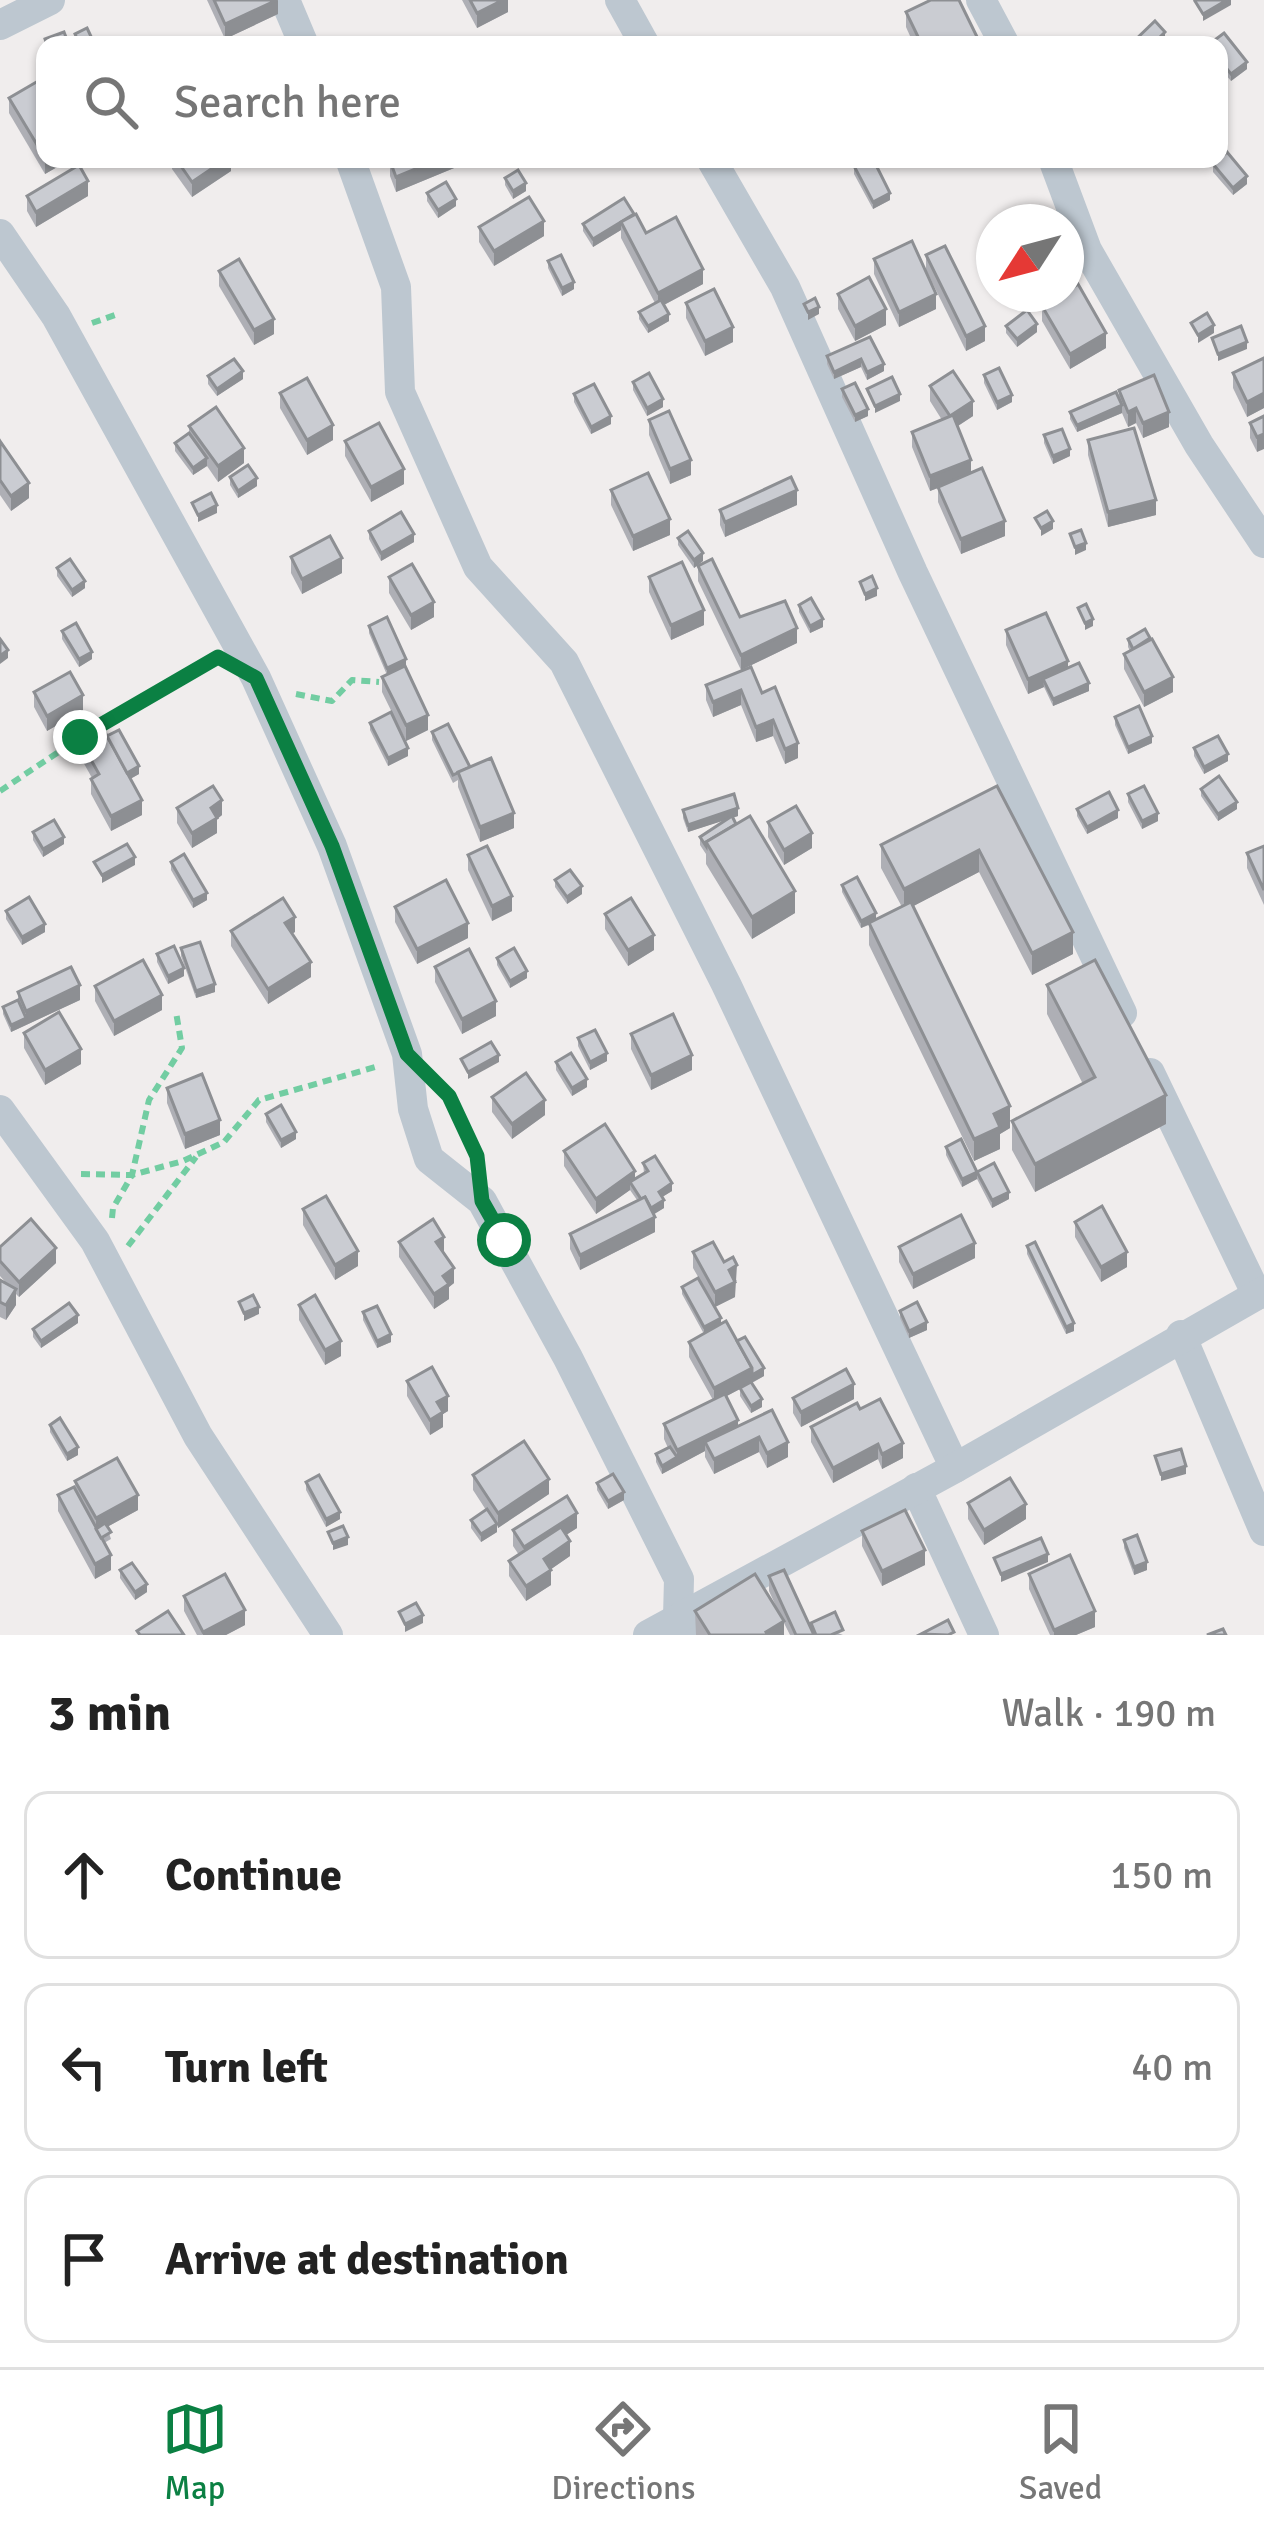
<!DOCTYPE html>
<meta charset="utf-8">
<style>
:root{--surface:#fff;--page:#f6f6f6;--text:#222;--muted:#767676;--line:#e0e0e0;--accent:#0b8043}
body{margin:0;font-family:Signika,sans-serif;background:var(--page);color:var(--text)}
.compass{position:absolute;left:976px;top:204px;width:108px;height:108px;border-radius:50%;background:var(--surface);box-shadow:0 3px 9px #0004;rotate:234deg}
.stop{position:absolute;width:36px;height:36px;margin:-27px;border:9px solid #0b8043;border-radius:50%;background:#fff}
.stop.end{background:#0b8043;border-color:#fff;box-shadow:0 3px 12px #0008}
.list{margin:0;padding:0;list-style:none}
h2{display:flex;justify-content:space-between;align-items:center;height:156px;margin:0;padding:0 48px;font-size:51px}
h2 small{font-size:39px;font-weight:400;color:var(--muted)}
.list li{display:grid;grid-template-columns:78px 1fr auto;gap:36px;align-items:center;box-sizing:border-box;height:168px;margin:0 24px 24px;padding:0 24px;border:3px solid var(--line);border-radius:24px}
.list b{display:block;font-size:45px;white-space:nowrap}
.list em{font-size:39px;font-style:normal;color:var(--muted)}
.icon{flex:none;width:66px;height:66px;fill:none;stroke:currentColor;stroke-width:2;stroke-linecap:round;stroke-linejoin:round}
.map{position:relative;flex:none;width:1264px;height:1635px;overflow:hidden}
.search{position:absolute;background:var(--surface);box-shadow:0 3px 9px #0004;left:36px;right:36px;top:36px;height:132px;display:flex;align-items:center;gap:30px;box-sizing:border-box;padding:0 42px;border-radius:24px;color:var(--muted);font-size:45px}
.sheet{height:732px;background:var(--surface)}
nav{display:flex;justify-content:space-around;align-items:center;box-sizing:border-box;height:168px;border-top:3px solid var(--line);background:var(--surface);font-size:33px;color:var(--muted)}
nav a{display:grid;justify-items:center;gap:6px}
nav .on{color:var(--accent)}
.map>svg:first-child{display:block}
</style>
<div class="map">
<svg width="1264" height="1635" viewBox="0 0 1264 1635">
<rect width="100%" height="100%" fill="#f0eded"/>
<g fill="none" stroke-linecap="round" stroke-linejoin="round">
<g stroke="#72cda2" stroke-width="6" stroke-dasharray="9 6" stroke-linecap="butt">
<polyline points="92,323 115,315"/>
<polyline points="296,694 332,701 352,680 379,682"/>
<polyline points="95,728 214,660"/>
<polyline points="0,791 84,735"/>
<polyline points="441,1087 450,1096 478,1161"/>
<polyline points="81,1174 132,1175 183,1161 224,1142 259,1100 379,1066"/>
<polyline points="112,1218 113,1208 132,1175 149,1100 182,1048 176,1012"/>
<polyline points="128,1246 196,1157"/>
</g>
<g stroke="#bdc7d0" stroke-width="30">
<polyline points="285,0 304,45"/>
<polyline points="620,0 645,45"/>
<polyline points="981,0 1005,45"/>
<polyline points="0,25 50,0"/>
<polyline points="350,159 396,287 400,392 478,567 564,662 726,984 955,1468"/>
<polyline points="711,159 785,287 913,573 1122,1013"/>
<polyline points="1053,159 1087,250 1199,445 1264,543"/>
<polyline points="0,234 56,316 256,678 332,846 407,1054 413,1109 429,1159 482,1201 568,1358 679,1579 678,1617 684,1635"/>
<polyline points="1150,1073 1257,1295"/>
<polyline points="0,1110 95,1241 198,1436 328,1635"/>
<polyline points="1181,1335 1264,1531"/>
<polyline points="916,1488 984,1635"/>
<polyline points="648,1635 955,1468 1264,1291"/>
</g>
</g>
<g fill="#aeafb5">
<polygon points="207,0 278,0 278,14 225,39"/>
<polygon points="462,0 508,0 508,12 477,28"/>
<polygon points="906,12 981,45 914,45 906,27"/>
<polygon points="1219,45 1247,69 1231,81 1219,67"/>
<polygon points="9,98 71,159 45,174 9,113"/>
<polygon points="172,159 231,159 231,171 192,197 172,169"/>
<polygon points="471,159 471,161 396,192 390,176 390,161"/>
<polygon points="854,159 873,159 890,200 873,209 854,174 854,166 857,165"/>
<polygon points="1213,164 1247,184 1233,195 1213,172"/>
<polygon points="505,178 526,191 513,199 505,185"/>
<polygon points="427,193 456,206 438,218 427,201"/>
<polygon points="27,196 88,196 36,227 27,211"/>
<polygon points="624,198 646,233 703,284 664,305 669,321 648,333 639,319 639,312 655,303 621,238 621,230 593,247 583,231 583,224"/>
<polygon points="479,227 544,236 494,266 479,242"/>
<polygon points="926,255 985,341 966,351 926,270"/>
<polygon points="874,259 936,309 899,327 874,274"/>
<polygon points="548,261 574,289 562,296 548,268"/>
<polygon points="219,271 274,334 254,345 219,286"/>
<polygon points="838,294 886,325 855,341 838,309"/>
<polygon points="686,303 733,342 705,356 686,318"/>
<polygon points="1042,306 1106,348 1070,369 1042,321"/>
<polygon points="1006,326 1037,332 1017,347 1006,333"/>
<polygon points="870,337 884,371 867,380 861,367 834,379 827,364 827,356"/>
<polygon points="1264,358 1264,408 1247,417 1233,388 1233,373"/>
<polygon points="984,375 1012,402 997,410 984,383"/>
<polygon points="208,376 243,379 217,396 208,384"/>
<polygon points="633,382 663,407 647,416 633,390"/>
<polygon points="930,386 973,416 958,426 971,473 1005,536 961,554 938,502 938,488 930,491 912,447 912,432 942,420 930,401"/>
<polygon points="842,389 868,416 855,422 842,397"/>
<polygon points="1119,390 1169,427 1143,438 1136,423 1128,427 1122,413 1077,432 1070,419 1070,412 1119,398"/>
<polygon points="280,393 333,440 307,455 280,408"/>
<polygon points="574,394 611,424 591,434 574,402"/>
<polygon points="1264,416 1257,452 1250,438 1250,423"/>
<polygon points="649,420 691,475 670,484 649,435"/>
<polygon points="189,426 244,463 218,482 207,466 193,475 175,451 175,443 189,433"/>
<polygon points="1044,435 1070,456 1053,464 1044,443"/>
<polygon points="1088,440 1156,515 1108,527 1088,455"/>
<polygon points="0,441 29,498 11,511 0,495"/>
<polygon points="345,441 404,484 371,502 345,456"/>
<polygon points="230,477 257,486 238,498 230,485"/>
<polygon points="611,490 670,535 633,551 611,505"/>
<polygon points="797,505 725,537 720,525 720,510"/>
<polygon points="369,531 414,542 381,561 369,539"/>
<polygon points="678,538 703,561 694,568 678,545"/>
<polygon points="291,557 342,573 302,594 291,573"/>
<polygon points="698,566 740,617 797,643 741,670 698,581"/>
<polygon points="57,568 85,588 72,597 57,576"/>
<polygon points="389,577 434,617 411,630 389,593"/>
<polygon points="649,577 704,625 671,640 649,592"/>
<polygon points="799,605 823,627 810,633 799,612"/>
<polygon points="369,626 406,667 428,730 406,741 382,692 382,677 387,675 369,633"/>
<polygon points="1006,630 1068,668 1089,691 1053,706 1044,687 1028,694 1006,645"/>
<polygon points="62,631 92,659 79,667 62,639"/>
<polygon points="1128,639 1173,692 1144,707 1124,669 1124,654 1130,651 1128,647"/>
<polygon points="706,685 762,693 798,758 785,764 773,736 756,742 741,705 713,717 706,700"/>
<polygon points="34,692 83,710 47,731 34,707"/>
<polygon points="1115,717 1152,743 1128,754 1115,725"/>
<polygon points="370,723 408,756 388,766 370,730"/>
<polygon points="432,732 470,767 514,828 480,842 458,787 458,780 453,783 432,740"/>
<polygon points="77,735 107,736 139,774 130,779 142,815 111,831 91,794 91,779 92,778 77,751"/>
<polygon points="1194,748 1228,761 1204,774 1194,756"/>
<polygon points="997,786 1073,954 1032,975 979,872 913,906 1010,1128 1000,1134 1000,1149 974,1161 869,945 869,925 861,928 842,892 842,885 876,920 902,907 881,868 881,845"/>
<polygon points="1201,789 1237,809 1218,821 1201,796"/>
<polygon points="1128,794 1158,821 1142,829 1128,802"/>
<polygon points="177,808 222,815 217,819 217,833 192,848 177,823"/>
<polygon points="1077,809 1118,818 1087,834 1077,816"/>
<polygon points="683,810 738,816 732,818 795,913 752,939 706,864 706,854 700,845 700,837 727,819 688,832 683,818"/>
<polygon points="768,822 812,848 784,865 768,837"/>
<polygon points="33,832 64,844 43,857 33,840"/>
<polygon points="1264,846 1264,905 1247,868 1247,853"/>
<polygon points="468,855 512,911 492,921 468,870"/>
<polygon points="171,862 207,900 193,908 171,870"/>
<polygon points="555,880 582,894 567,904 555,887"/>
<polygon points="395,907 468,938 417,964 395,922"/>
<polygon points="6,911 45,932 22,945 6,919"/>
<polygon points="605,914 654,950 628,966 605,929"/>
<polygon points="231,931 295,932 292,933 311,977 268,1004 231,946"/>
<polygon points="181,948 215,992 196,998 181,956"/>
<polygon points="157,954 184,976 168,984 157,962"/>
<polygon points="497,958 527,978 510,988 497,965"/>
<polygon points="435,967 496,1016 462,1034 435,982"/>
<polygon points="1047,985 1166,1124 1035,1192 1012,1150 1012,1121 1083,1084 1047,1014"/>
<polygon points="95,986 162,1010 114,1036 95,1001"/>
<polygon points="18,992 80,1000 11,1032 3,1014 3,1007 18,1000"/>
<polygon points="24,1033 81,1064 45,1085 24,1048"/>
<polygon points="631,1034 692,1070 651,1090 631,1049"/>
<polygon points="578,1038 607,1061 590,1070 578,1046"/>
<polygon points="556,1062 587,1087 572,1096 556,1070"/>
<polygon points="167,1088 220,1135 185,1149 167,1103"/>
<polygon points="492,1097 545,1115 512,1139 492,1112"/>
<polygon points="266,1114 296,1139 281,1148 266,1122"/>
<polygon points="946,1147 977,1172 1009,1199 992,1208 977,1179 962,1187 946,1155"/>
<polygon points="564,1151 635,1179 644,1173 643,1163 672,1191 662,1197 664,1208 653,1214 655,1232 580,1270 570,1249 570,1234 637,1200 630,1190 596,1214 564,1166"/>
<polygon points="303,1209 358,1266 335,1280 303,1225"/>
<polygon points="1075,1222 1127,1267 1101,1282 1075,1237"/>
<polygon points="399,1242 454,1283 449,1287 449,1299 434,1309 399,1257"/>
<polygon points="1027,1246 1074,1331 1066,1334 1027,1254"/>
<polygon points="0,1247 56,1263 19,1297 16,1294 16,1305 6,1320 0,1317 0,1280 8,1285 0,1276"/>
<polygon points="899,1247 975,1258 913,1289 899,1262"/>
<polygon points="693,1252 724,1262 737,1281 735,1282 735,1297 715,1307 721,1324 764,1376 752,1383 762,1407 751,1413 740,1396 740,1389 726,1396 738,1426 772,1410 788,1457 767,1468 759,1452 714,1474 705,1457 705,1451 662,1474 656,1462 656,1454 668,1448 664,1439 664,1424 713,1400 689,1357 689,1342 704,1334 682,1294 682,1287 712,1301 693,1268"/>
<polygon points="299,1305 341,1356 325,1365 299,1320"/>
<polygon points="900,1311 927,1330 909,1338 900,1318"/>
<polygon points="363,1312 391,1342 377,1348 363,1320"/>
<polygon points="78,1323 41,1348 33,1337 33,1329"/>
<polygon points="407,1381 448,1411 443,1414 443,1427 430,1435 407,1396"/>
<polygon points="793,1398 854,1399 801,1427 793,1413"/>
<polygon points="860,1409 903,1458 882,1469 878,1459 833,1483 811,1442 811,1427"/>
<polygon points="50,1425 78,1455 67,1461 50,1432"/>
<polygon points="473,1475 549,1494 498,1528 497,1525 497,1532 481,1542 471,1528 471,1520 486,1510 473,1490"/>
<polygon points="75,1481 138,1510 107,1527 111,1539 104,1543 111,1570 95,1579 58,1511 58,1495 75,1489"/>
<polygon points="306,1482 340,1519 326,1527 306,1490"/>
<polygon points="597,1483 624,1500 608,1509 597,1490"/>
<polygon points="968,1503 1026,1519 984,1545 968,1519"/>
<polygon points="577,1528 566,1535 570,1556 551,1569 551,1585 526,1601 509,1576 509,1561 519,1555 513,1546 513,1530"/>
<polygon points="862,1531 925,1565 882,1586 862,1546"/>
<polygon points="1124,1540 1147,1570 1134,1575 1124,1548"/>
<polygon points="120,1570 147,1592 135,1600 120,1578"/>
<polygon points="1029,1574 1095,1627 1076,1635 1050,1635 1029,1589"/>
<polygon points="769,1576 811,1628 811,1623 843,1635 790,1635 784,1623 784,1635 696,1635 695,1611 780,1615 769,1591"/>
<polygon points="184,1596 245,1625 226,1635 197,1635 184,1611"/>
</g>
<g fill="#8d8f93">
<polygon points="278,0 278,14 225,39 225,24"/>
<polygon points="503,0 508,0 508,12 477,28 477,13"/>
<polygon points="1227,0 1231,0 1231,5 1203,21 1203,14"/>
<polygon points="1165,32 1165,40 1160,45 1152,45"/>
<polygon points="1247,62 1247,69 1231,81 1231,74"/>
<polygon points="45,159 71,159 45,174"/>
<polygon points="226,159 231,159 231,171 192,197 192,182"/>
<polygon points="440,159 471,159 471,161 396,192 396,177"/>
<polygon points="1247,176 1247,184 1233,195 1233,188"/>
<polygon points="88,181 88,196 36,227 36,212"/>
<polygon points="526,183 526,191 513,199 513,191"/>
<polygon points="890,193 890,200 873,209 873,202"/>
<polygon points="456,199 456,206 438,218 438,210"/>
<polygon points="544,221 544,236 494,266 494,251"/>
<polygon points="621,222 621,230 593,247 593,239"/>
<polygon points="703,269 703,284 658,308 658,293"/>
<polygon points="574,282 574,289 562,296 562,288"/>
<polygon points="936,294 936,309 899,327 899,312"/>
<polygon points="819,307 819,314 808,320 808,312"/>
<polygon points="886,309 886,325 855,341 855,326"/>
<polygon points="669,314 669,321 648,333 648,326"/>
<polygon points="274,319 274,334 254,345 254,330"/>
<polygon points="1037,324 1037,332 1017,347 1017,339"/>
<polygon points="1214,325 1214,333 1198,343 1198,335"/>
<polygon points="985,326 985,341 966,351 966,336"/>
<polygon points="733,327 733,342 705,356 705,341"/>
<polygon points="1106,333 1106,348 1070,369 1070,354"/>
<polygon points="1247,342 1247,349 1218,361 1218,354"/>
<polygon points="861,359 861,367 834,379 834,372"/>
<polygon points="884,364 884,371 867,380 867,372"/>
<polygon points="243,371 243,379 217,396 217,389"/>
<polygon points="1264,393 1264,408 1247,417 1247,402"/>
<polygon points="900,394 900,401 875,413 875,406"/>
<polygon points="1012,395 1012,402 997,410 997,402"/>
<polygon points="663,399 663,407 647,416 647,408"/>
<polygon points="973,401 973,416 950,431 950,416"/>
<polygon points="1122,405 1122,413 1077,432 1077,425"/>
<polygon points="1136,408 1136,423 1128,427 1128,412"/>
<polygon points="868,409 868,416 855,422 855,415"/>
<polygon points="1169,412 1169,427 1143,438 1143,423"/>
<polygon points="611,416 611,424 591,434 591,427"/>
<polygon points="333,425 333,440 307,455 307,440"/>
<polygon points="1264,434 1264,449 1257,452 1257,437"/>
<polygon points="244,448 244,463 218,482 218,466"/>
<polygon points="1070,449 1070,456 1053,464 1053,456"/>
<polygon points="207,458 207,466 193,475 193,468"/>
<polygon points="691,460 691,475 670,484 670,469"/>
<polygon points="971,460 971,475 930,491 930,476"/>
<polygon points="404,469 404,484 371,502 371,487"/>
<polygon points="257,478 257,486 238,498 238,491"/>
<polygon points="29,483 29,498 11,511 11,496"/>
<polygon points="797,490 797,505 725,537 725,522"/>
<polygon points="1156,500 1156,515 1108,527 1108,512"/>
<polygon points="217,505 217,513 198,522 198,515"/>
<polygon points="670,519 670,535 633,551 633,536"/>
<polygon points="1005,521 1005,536 961,554 961,539"/>
<polygon points="1053,521 1053,529 1041,536 1041,528"/>
<polygon points="414,534 414,542 381,561 381,553"/>
<polygon points="1086,543 1086,550 1075,555 1075,547"/>
<polygon points="703,553 703,561 694,568 694,560"/>
<polygon points="342,558 342,573 302,594 302,579"/>
<polygon points="85,581 85,588 72,597 72,590"/>
<polygon points="877,588 877,596 865,601 865,594"/>
<polygon points="434,602 434,617 411,630 411,615"/>
<polygon points="704,610 704,625 671,640 671,625"/>
<polygon points="823,619 823,627 810,633 810,626"/>
<polygon points="1093,619 1093,626 1085,630 1085,623"/>
<polygon points="797,628 797,643 741,670 741,655"/>
<polygon points="8,650 8,658 0,664 0,656"/>
<polygon points="92,652 92,659 79,667 79,659"/>
<polygon points="406,659 406,667 387,675 387,668"/>
<polygon points="1068,661 1068,676 1043,679 1044,687 1028,694 1028,679"/>
<polygon points="1173,677 1173,692 1144,707 1144,692"/>
<polygon points="1089,683 1089,691 1053,706 1053,699"/>
<polygon points="741,690 741,705 713,717 713,702"/>
<polygon points="83,695 83,710 47,731 47,716"/>
<polygon points="428,715 428,730 406,741 406,725"/>
<polygon points="773,720 773,736 756,742 756,727"/>
<polygon points="1152,736 1152,743 1128,754 1128,747"/>
<polygon points="798,743 798,758 785,764 785,749"/>
<polygon points="408,748 408,756 388,766 388,758"/>
<polygon points="1228,754 1228,761 1204,774 1204,767"/>
<polygon points="139,766 139,774 123,783 123,775"/>
<polygon points="142,800 142,815 111,831 111,816"/>
<polygon points="222,800 222,815 217,819 217,833 192,848 192,833 211,808"/>
<polygon points="1237,802 1237,809 1218,821 1218,814"/>
<polygon points="738,808 738,816 688,832 688,825"/>
<polygon points="1118,810 1118,818 1087,834 1087,827"/>
<polygon points="514,813 514,828 480,842 480,827"/>
<polygon points="1158,813 1158,821 1142,829 1142,821"/>
<polygon points="812,833 812,848 784,865 784,850"/>
<polygon points="64,837 64,844 43,857 43,849"/>
<polygon points="979,850 979,872 904,911 904,889"/>
<polygon points="135,857 135,865 102,883 102,875"/>
<polygon points="582,886 582,894 567,904 567,897"/>
<polygon points="795,891 795,913 752,939 752,917"/>
<polygon points="207,893 207,900 193,908 193,900"/>
<polygon points="512,896 512,911 492,921 492,906"/>
<polygon points="876,913 876,921 861,928 861,921"/>
<polygon points="295,917 295,932 285,938 285,923"/>
<polygon points="468,923 468,938 417,964 417,949"/>
<polygon points="45,924 45,932 22,945 22,937"/>
<polygon points="1073,932 1073,954 1032,975 1032,953"/>
<polygon points="654,935 654,950 628,966 628,950"/>
<polygon points="311,962 311,977 268,1004 268,989"/>
<polygon points="184,968 184,976 168,984 168,976"/>
<polygon points="527,971 527,978 510,988 510,981"/>
<polygon points="215,984 215,992 196,998 196,991"/>
<polygon points="80,985 80,1000 11,1032 11,1025 26,1018 26,1011"/>
<polygon points="162,995 162,1010 114,1036 114,1021"/>
<polygon points="496,1001 496,1016 462,1034 462,1019"/>
<polygon points="81,1049 81,1064 45,1085 45,1070"/>
<polygon points="607,1053 607,1061 590,1070 590,1062"/>
<polygon points="499,1055 499,1062 468,1079 468,1072"/>
<polygon points="692,1055 692,1070 651,1090 651,1075"/>
<polygon points="587,1079 587,1087 572,1096 572,1088"/>
<polygon points="1166,1095 1166,1124 1035,1192 1035,1164"/>
<polygon points="545,1100 545,1115 512,1139 512,1124"/>
<polygon points="1010,1106 1010,1128 1000,1134 1000,1149 974,1161 974,1139 994,1114"/>
<polygon points="220,1120 220,1135 185,1149 185,1134"/>
<polygon points="296,1132 296,1139 281,1148 281,1140"/>
<polygon points="635,1171 635,1186 630,1182 630,1190 596,1214 596,1199"/>
<polygon points="977,1172 977,1179 962,1187 962,1179"/>
<polygon points="672,1183 672,1191 659,1199 659,1192"/>
<polygon points="1009,1192 1009,1199 992,1208 992,1200"/>
<polygon points="664,1200 664,1208 648,1218 648,1210"/>
<polygon points="655,1217 655,1232 580,1270 580,1255"/>
<polygon points="444,1237 444,1252 436,1242"/>
<polygon points="975,1243 975,1258 913,1289 913,1274"/>
<polygon points="56,1248 56,1263 19,1297 19,1282"/>
<polygon points="358,1251 358,1266 335,1280 335,1265"/>
<polygon points="1127,1252 1127,1267 1101,1282 1101,1267"/>
<polygon points="737,1265 735,1297 715,1307 715,1292 729,1270"/>
<polygon points="454,1268 454,1283 449,1287 449,1299 434,1309 434,1294 443,1276"/>
<polygon points="16,1289 16,1305 6,1320 6,1305"/>
<polygon points="259,1307 259,1314 244,1321 244,1313"/>
<polygon points="78,1315 78,1323 41,1348 41,1341"/>
<polygon points="721,1318 721,1325 704,1335 704,1327"/>
<polygon points="927,1322 927,1330 909,1338 909,1331"/>
<polygon points="1074,1323 1074,1331 1066,1334 1066,1327"/>
<polygon points="391,1334 391,1342 377,1348 377,1341"/>
<polygon points="341,1341 341,1356 325,1365 325,1350"/>
<polygon points="752,1368 764,1368 764,1376 714,1403 714,1388"/>
<polygon points="854,1384 854,1399 801,1427 801,1412"/>
<polygon points="448,1396 448,1411 443,1414 443,1427 430,1435 430,1420 437,1402"/>
<polygon points="762,1399 762,1407 751,1413 751,1406"/>
<polygon points="738,1420 738,1435 705,1442 705,1451 662,1474 662,1466 677,1457 677,1450"/>
<polygon points="759,1437 759,1452 714,1474 714,1459"/>
<polygon points="788,1442 788,1457 767,1468 767,1453"/>
<polygon points="903,1443 903,1458 882,1469 882,1454"/>
<polygon points="878,1444 878,1459 833,1483 833,1468"/>
<polygon points="78,1447 78,1455 67,1461 67,1454"/>
<polygon points="1186,1466 1186,1474 1161,1481 1161,1474"/>
<polygon points="549,1479 549,1494 498,1528 498,1513"/>
<polygon points="624,1492 624,1500 608,1509 608,1501"/>
<polygon points="138,1495 138,1510 96,1533 96,1518"/>
<polygon points="1026,1504 1026,1519 984,1545 984,1530"/>
<polygon points="340,1512 340,1519 326,1527 326,1519"/>
<polygon points="577,1513 577,1528 524,1562 524,1547"/>
<polygon points="497,1524 497,1532 481,1542 481,1534"/>
<polygon points="348,1537 348,1545 333,1550 333,1543"/>
<polygon points="570,1541 570,1556 544,1574 544,1559"/>
<polygon points="925,1550 925,1565 882,1586 882,1571"/>
<polygon points="1048,1554 1048,1562 1001,1582 1001,1574"/>
<polygon points="111,1555 111,1570 95,1579 95,1564"/>
<polygon points="1147,1562 1147,1570 1134,1575 1134,1567"/>
<polygon points="551,1570 551,1585 526,1601 526,1586"/>
<polygon points="147,1584 147,1592 135,1600 135,1592"/>
<polygon points="245,1610 245,1625 226,1635 203,1635 203,1632"/>
<polygon points="1095,1611 1095,1627 1076,1635 1054,1635 1054,1630"/>
<polygon points="423,1615 423,1623 405,1632 405,1624"/>
<polygon points="784,1621 784,1635 766,1635 766,1632"/>
</g>
<g fill="#caccd2" stroke="#8d8f93" stroke-width="3">
<polygon points="214,0 277,0 225,24"/>
<polygon points="470,0 503,0 477,13"/>
<polygon points="931,0 959,0 981,45 922,45 906,12"/>
<polygon points="1197,0 1227,0 1203,14 1195,1"/>
<polygon points="1155,21 1165,32 1152,45 1132,45 1131,44"/>
<polygon points="87,28 95,45 80,45 75,34"/>
<polygon points="64,32 69,45 47,45 45,39"/>
<polygon points="1224,33 1247,62 1231,74 1219,59 1219,45 1208,45"/>
<polygon points="45,77 45,158 9,98"/>
<polygon points="1227,152 1247,176 1233,188 1213,164"/>
<polygon points="176,159 226,159 192,182"/>
<polygon points="394,159 440,159 396,177 390,161"/>
<polygon points="868,159 873,159 890,193 873,202 854,166"/>
<polygon points="79,165 88,181 36,212 27,196"/>
<polygon points="518,170 526,183 513,191 505,178"/>
<polygon points="446,182 456,199 438,210 427,193"/>
<polygon points="529,197 544,221 494,251 479,227"/>
<polygon points="624,198 634,214 593,239 583,224"/>
<polygon points="636,214 646,233 676,217 703,269 658,293 621,222"/>
<polygon points="912,241 936,294 899,312 874,259"/>
<polygon points="945,246 985,326 966,336 926,255"/>
<polygon points="561,255 574,282 562,288 548,261"/>
<polygon points="239,259 274,319 254,330 219,271"/>
<polygon points="869,277 886,309 855,326 838,294"/>
<polygon points="1078,284 1106,333 1070,354 1042,306 1062,294 1066,294 1066,292"/>
<polygon points="714,289 733,327 705,341 686,303"/>
<polygon points="815,298 819,307 808,312 804,304"/>
<polygon points="661,300 669,314 648,326 639,312"/>
<polygon points="1027,310 1037,324 1017,339 1006,326"/>
<polygon points="1207,313 1214,325 1198,335 1191,323"/>
<polygon points="1241,326 1247,342 1218,354 1212,338"/>
<polygon points="870,337 884,364 867,372 861,359 834,372 827,356"/>
<polygon points="1264,358 1264,393 1247,402 1233,373"/>
<polygon points="234,359 243,371 217,389 208,376"/>
<polygon points="999,368 1012,395 997,402 984,375"/>
<polygon points="953,371 973,401 950,416 930,386"/>
<polygon points="649,373 663,399 647,408 633,382"/>
<polygon points="1154,375 1169,412 1143,423 1136,408 1128,412 1119,390"/>
<polygon points="892,377 900,394 875,406 867,389"/>
<polygon points="307,378 333,425 307,440 280,393"/>
<polygon points="855,383 868,409 855,415 842,389"/>
<polygon points="594,384 611,416 591,427 574,394"/>
<polygon points="1116,392 1122,405 1077,425 1070,412"/>
<polygon points="216,407 244,448 218,466 189,426"/>
<polygon points="669,411 691,460 670,469 649,420"/>
<polygon points="953,415 971,460 930,476 912,432"/>
<polygon points="1264,416 1264,434 1257,437 1250,423"/>
<polygon points="379,423 404,469 371,487 345,441"/>
<polygon points="1134,428 1156,500 1108,512 1088,440"/>
<polygon points="1062,429 1070,449 1053,456 1044,435"/>
<polygon points="189,433 207,458 193,468 175,443"/>
<polygon points="0,441 29,483 11,496 0,480"/>
<polygon points="248,465 257,478 238,491 230,477"/>
<polygon points="982,468 1005,521 961,539 938,487"/>
<polygon points="648,473 670,519 633,536 611,490"/>
<polygon points="791,477 797,490 725,522 720,510"/>
<polygon points="211,493 217,505 198,515 192,503"/>
<polygon points="1047,511 1053,521 1041,528 1035,518"/>
<polygon points="401,512 414,534 381,553 369,531"/>
<polygon points="1081,530 1086,543 1075,547 1070,534"/>
<polygon points="688,531 703,553 694,560 678,538"/>
<polygon points="330,536 342,558 302,579 291,557"/>
<polygon points="70,559 85,581 72,590 57,568"/>
<polygon points="712,559 740,617 785,601 797,628 741,655 698,566"/>
<polygon points="682,562 704,610 671,625 649,577"/>
<polygon points="412,564 434,602 411,615 389,577"/>
<polygon points="872,576 877,588 865,594 860,582"/>
<polygon points="811,598 823,619 810,626 799,605"/>
<polygon points="1086,604 1093,619 1085,623 1078,608"/>
<polygon points="1046,613 1068,661 1028,679 1006,630"/>
<polygon points="387,617 406,659 387,668 369,626"/>
<polygon points="76,623 92,652 79,659 62,631"/>
<polygon points="1145,629 1150,638 1133,649 1128,639"/>
<polygon points="0,639 8,650 0,656"/>
<polygon points="1152,639 1173,677 1144,692 1124,654"/>
<polygon points="1079,663 1089,683 1053,699 1043,679"/>
<polygon points="405,666 428,715 406,725 382,677"/>
<polygon points="751,667 762,693 775,687 798,743 785,749 773,720 756,727 741,690 713,702 706,685"/>
<polygon points="70,672 83,695 47,716 34,692"/>
<polygon points="1139,706 1152,736 1128,747 1115,717"/>
<polygon points="391,712 408,748 388,758 370,723"/>
<polygon points="100,723 142,800 111,816 91,779 99,774 77,735"/>
<polygon points="448,724 470,767 453,775 432,732"/>
<polygon points="119,730 139,766 127,773 107,736"/>
<polygon points="1218,736 1228,754 1204,767 1194,748"/>
<polygon points="491,758 514,813 480,827 458,772"/>
<polygon points="1219,776 1237,802 1218,814 1201,789"/>
<polygon points="213,786 222,800 211,808 217,818 192,833 177,808"/>
<polygon points="997,786 1073,932 1032,953 979,850 904,889 881,845"/>
<polygon points="1144,786 1158,813 1142,821 1128,794"/>
<polygon points="1109,792 1118,810 1087,827 1077,809"/>
<polygon points="734,794 738,808 688,825 683,810"/>
<polygon points="796,806 812,833 784,850 768,822"/>
<polygon points="732,816 736,824 706,842 706,846 700,837"/>
<polygon points="750,816 795,891 752,917 706,842"/>
<polygon points="54,820 64,837 43,849 33,832"/>
<polygon points="127,844 135,857 102,875 94,862"/>
<polygon points="487,846 512,896 492,906 468,855"/>
<polygon points="1264,846 1264,890 1247,853"/>
<polygon points="184,854 207,893 193,900 171,862"/>
<polygon points="570,870 582,886 567,897 555,880"/>
<polygon points="857,877 876,913 861,921 842,885"/>
<polygon points="446,880 468,923 417,949 395,907"/>
<polygon points="29,897 45,924 22,937 6,911"/>
<polygon points="283,898 295,917 285,923 311,962 268,989 231,931"/>
<polygon points="631,898 654,935 628,950 605,914"/>
<polygon points="911,902 1010,1106 994,1114 1000,1127 974,1139 869,923"/>
<polygon points="200,942 215,984 196,991 181,948"/>
<polygon points="174,946 184,968 168,976 157,954"/>
<polygon points="514,948 527,971 510,981 497,958"/>
<polygon points="469,949 496,1001 462,1019 435,967"/>
<polygon points="143,960 162,995 114,1021 95,986"/>
<polygon points="1095,960 1166,1095 1035,1164 1012,1121 1095,1077 1047,985"/>
<polygon points="71,967 80,985 26,1011 18,992"/>
<polygon points="18,1000 26,1018 11,1025 3,1007"/>
<polygon points="59,1012 81,1049 45,1070 24,1033"/>
<polygon points="673,1014 692,1055 651,1075 631,1034"/>
<polygon points="595,1030 607,1053 590,1062 578,1038"/>
<polygon points="491,1042 499,1055 468,1072 461,1059"/>
<polygon points="571,1053 587,1079 572,1088 556,1062"/>
<polygon points="526,1073 545,1100 512,1124 492,1097"/>
<polygon points="202,1074 220,1120 185,1134 167,1088"/>
<polygon points="281,1105 296,1132 281,1140 266,1114"/>
<polygon points="605,1124 635,1171 596,1199 564,1151"/>
<polygon points="961,1139 977,1172 962,1179 946,1147"/>
<polygon points="655,1156 672,1183 659,1192 664,1200 651,1208 645,1197 641,1199 630,1182 648,1171 643,1163"/>
<polygon points="994,1163 1009,1192 992,1200 977,1172"/>
<polygon points="326,1196 358,1251 335,1265 303,1209"/>
<polygon points="645,1197 655,1217 580,1255 570,1234"/>
<polygon points="1102,1206 1127,1252 1101,1267 1075,1222"/>
<polygon points="961,1215 975,1243 913,1274 899,1247"/>
<polygon points="31,1219 56,1248 19,1282 0,1261 0,1247"/>
<polygon points="433,1219 444,1237 436,1242 454,1268 443,1276 449,1284 434,1294 399,1242"/>
<polygon points="713,1242 724,1262 733,1257 737,1265 729,1270 735,1282 715,1292 693,1252"/>
<polygon points="1035,1242 1074,1323 1066,1327 1027,1246"/>
<polygon points="698,1278 721,1318 704,1327 682,1287"/>
<polygon points="0,1280 16,1289 6,1305 0,1302"/>
<polygon points="253,1295 259,1307 244,1313 239,1302"/>
<polygon points="315,1295 341,1341 325,1350 299,1305"/>
<polygon points="917,1302 927,1322 909,1331 900,1311"/>
<polygon points="69,1303 78,1315 41,1341 33,1329"/>
<polygon points="377,1306 391,1334 377,1341 363,1312"/>
<polygon points="726,1321 752,1368 714,1388 689,1342"/>
<polygon points="745,1337 764,1368 752,1375 752,1368 737,1341"/>
<polygon points="432,1367 448,1396 437,1402 443,1412 430,1420 407,1381"/>
<polygon points="846,1369 854,1384 801,1412 793,1398"/>
<polygon points="751,1382 762,1399 751,1406 740,1388"/>
<polygon points="725,1394 738,1420 677,1450 664,1424"/>
<polygon points="880,1399 903,1443 882,1454 878,1444 833,1468 811,1427 857,1403 860,1409"/>
<polygon points="772,1410 788,1442 767,1453 759,1437 714,1459 705,1442"/>
<polygon points="60,1418 78,1447 67,1454 50,1425"/>
<polygon points="524,1441 549,1479 498,1513 473,1475"/>
<polygon points="670,1447 677,1457 662,1466 656,1454"/>
<polygon points="1181,1449 1186,1466 1161,1474 1155,1456"/>
<polygon points="117,1458 138,1495 96,1518 75,1481"/>
<polygon points="613,1474 624,1492 608,1501 597,1483"/>
<polygon points="319,1475 340,1512 326,1519 306,1482"/>
<polygon points="1010,1478 1026,1504 984,1530 968,1503"/>
<polygon points="74,1487 111,1555 95,1564 58,1495"/>
<polygon points="567,1496 577,1513 524,1547 513,1530"/>
<polygon points="487,1509 497,1524 481,1534 471,1520"/>
<polygon points="905,1510 925,1550 882,1571 862,1531"/>
<polygon points="105,1523 111,1532 101,1538 96,1529"/>
<polygon points="343,1526 348,1537 333,1543 328,1532"/>
<polygon points="561,1527 570,1541 544,1559 551,1570 526,1586 509,1561"/>
<polygon points="1137,1535 1147,1562 1134,1567 1124,1540"/>
<polygon points="1041,1538 1048,1554 1001,1574 994,1558"/>
<polygon points="1070,1555 1095,1611 1054,1630 1029,1574"/>
<polygon points="132,1563 147,1584 135,1592 120,1570"/>
<polygon points="784,1570 814,1635 796,1635 769,1576"/>
<polygon points="225,1574 245,1610 203,1632 184,1596"/>
<polygon points="755,1574 784,1621 766,1632 768,1635 710,1635 695,1611"/>
<polygon points="416,1603 423,1615 405,1624 399,1612"/>
<polygon points="168,1611 184,1635 140,1635 137,1631"/>
<polygon points="835,1612 843,1630 831,1635 816,1635 811,1623"/>
<polygon points="948,1620 954,1632 948,1635 921,1634"/>
<polygon points="1223,1629 1226,1635 1207,1635"/>
</g>
<g fill="none" stroke-linecap="round" stroke-linejoin="round">
<polyline stroke="#0b8043" stroke-width="15" points="80,737 218,657 256,678 332,846 407,1054 449,1096 477,1156 482,1201 504,1240"/>
</g>
</svg>
<svg class="compass" viewBox="-18 -18 36 36"><path d="M0-13l5 13h-10z" fill="#e53935"/><path d="M0 13l5-13h-10z" fill="#767676"/></svg>
<div class="stop" style="left:504px;top:1240px"></div>
<div class="stop end" style="left:80px;top:737px"></div>
<div class="search"><svg class="icon" aria-label="search" viewBox="0 0 24 24"><circle cx="10" cy="10" r="6"/><path d="M15 15l6 6"/></svg>Search here</div>
</div>
<section class="sheet">
<h2>3 min<small>Walk · 190 m</small></h2>
<ul class="list">
<li><svg class="icon" aria-label="ahead" viewBox="0 0 24 24"><path d="M12 20V5M6 11l6-6 6 6"/></svg><div><b>Continue</b></div><em>150 m</em></li>
<li><svg class="icon" aria-label="left" viewBox="0 0 24 24"><path d="M17 20v-9H6M10 6l-5 5 5 5"/></svg><div><b>Turn left</b></div><em>40 m</em></li>
<li><svg class="icon" aria-label="arrive" viewBox="0 0 24 24"><path d="M6 21V4h12l-3 4 3 4H6"/></svg><div><b>Arrive at destination</b></div></li>
</ul>
</section>
<nav>
<a class="on"><svg class="icon" aria-label="map" viewBox="0 0 24 24"><path d="M3 6l6-2 6 2 6-2v14l-6 2-6-2-6 2zM9 4v14M15 6v14"/></svg>Map</a>
<a><svg class="icon" aria-label="directions" viewBox="0 0 24 24"><path d="M12 3l9 9-9 9-9-9zM9 14v-3h6M13 9l2 2-2 2"/></svg>Directions</a>
<a><svg class="icon" aria-label="saved" viewBox="0 0 24 24"><path d="M7 4h10v16l-5-4-5 4z"/></svg>Saved</a>
</nav>
